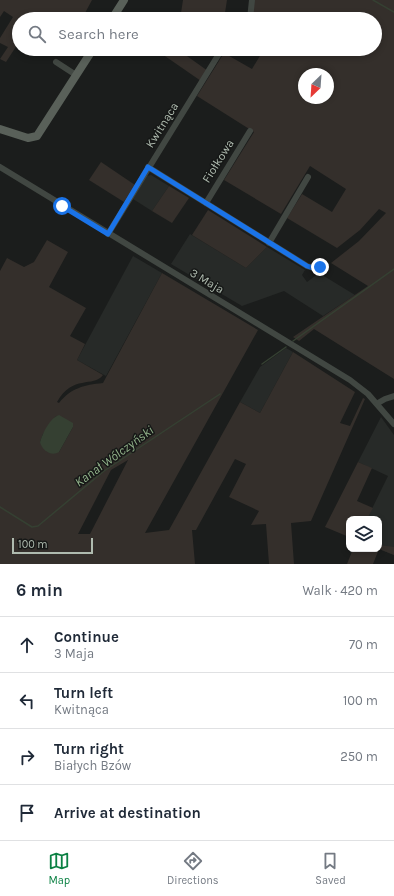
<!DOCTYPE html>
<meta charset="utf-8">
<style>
:root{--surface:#fff;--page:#f2f2f3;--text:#1f2937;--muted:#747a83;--line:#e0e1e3;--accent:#0b8043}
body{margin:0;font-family:Karla,sans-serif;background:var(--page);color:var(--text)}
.controls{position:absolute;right:12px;bottom:12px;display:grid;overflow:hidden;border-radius:8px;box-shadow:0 2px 6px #0003}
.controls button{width:36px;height:36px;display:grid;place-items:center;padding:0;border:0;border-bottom:1px solid var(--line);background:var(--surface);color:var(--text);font:20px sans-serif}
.compass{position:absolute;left:298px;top:68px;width:36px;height:36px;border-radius:50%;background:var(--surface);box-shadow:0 2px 6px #0003;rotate:205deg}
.scale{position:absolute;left:12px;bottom:10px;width:81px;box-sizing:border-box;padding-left:4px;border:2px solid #afbbaf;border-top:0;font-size:11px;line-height:14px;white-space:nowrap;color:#afbbaf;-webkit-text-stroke:3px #161817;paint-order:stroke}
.stop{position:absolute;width:12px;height:12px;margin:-9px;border:3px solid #1a73e8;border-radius:50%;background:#fff}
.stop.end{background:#1a73e8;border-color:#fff;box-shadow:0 1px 4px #0008}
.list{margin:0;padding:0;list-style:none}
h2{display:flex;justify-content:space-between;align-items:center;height:52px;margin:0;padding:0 16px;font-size:17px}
h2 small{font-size:13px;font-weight:400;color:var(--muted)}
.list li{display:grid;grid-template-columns:26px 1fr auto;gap:12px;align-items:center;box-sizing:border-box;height:56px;padding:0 16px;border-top:1px solid var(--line)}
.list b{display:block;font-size:15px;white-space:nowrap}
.list p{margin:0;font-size:13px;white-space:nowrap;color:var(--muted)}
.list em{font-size:13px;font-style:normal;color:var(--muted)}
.icon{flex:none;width:22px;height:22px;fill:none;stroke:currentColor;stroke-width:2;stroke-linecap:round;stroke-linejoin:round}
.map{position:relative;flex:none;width:394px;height:564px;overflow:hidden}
.search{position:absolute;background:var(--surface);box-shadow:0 2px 6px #0003;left:12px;right:12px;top:12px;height:44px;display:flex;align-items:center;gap:10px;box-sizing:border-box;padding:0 14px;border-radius:22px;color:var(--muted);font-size:15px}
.sheet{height:276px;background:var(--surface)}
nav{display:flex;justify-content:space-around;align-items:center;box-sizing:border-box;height:56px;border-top:1px solid var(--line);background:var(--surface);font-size:11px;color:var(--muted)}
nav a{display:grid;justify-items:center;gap:2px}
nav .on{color:var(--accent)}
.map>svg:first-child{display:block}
</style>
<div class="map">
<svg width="394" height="564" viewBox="0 0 394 564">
<rect width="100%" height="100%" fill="#1b1d1c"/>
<g fill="#272a28">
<polygon points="151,175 169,186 152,211 133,199 147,176"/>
<polygon points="190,234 246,268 267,247 305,270 302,275 307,282 319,273 355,295 323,316 284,291 242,306 171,264"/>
<polygon points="133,256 162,273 106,376 77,360"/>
<polygon points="286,348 293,352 260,413 240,402 260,367"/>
<polygon points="381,417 394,435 394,555 379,549 379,519 367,519 388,476 358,462"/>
</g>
<g fill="#342f2b" fill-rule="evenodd">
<polygon points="0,0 92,0 85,13 95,19 39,19 36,17 34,19 19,19 19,42 6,62 0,59 8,47 0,43 0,38 13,17 4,11 0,17"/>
<polygon points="183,0 227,0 224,19 177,19 181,13"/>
<path d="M254 0H394V379L314 329 299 341 293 337 368 286 331 263 359 241 386 213 379 209 360 230 337 248 287 218 302 194 332 212 346 189 310 166 281 214 224 180 254 132 197 96 224 53 252 69 264 49H375V19H252ZM304 74H328V98H304Z"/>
<polygon points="166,49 177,49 208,71 201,81 162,54"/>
<polygon points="101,162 135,185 124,202 89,180"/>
<polygon points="169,186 189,198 172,223 152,211"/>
<polygon points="208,210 267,247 246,268 192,235"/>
<path d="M47 240 68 252 49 287 86 308 70 336 85 344 77 360 103 375C93 388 73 374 57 402L59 403C71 388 84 385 103 383L162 273 258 330 145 533 169 530 240 402 260 413 293 352 355 392 340 423 350 426 363 398 365 399 311 521 291 523 294 564H269L266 524 251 525 259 511 229 497 246 464 235 459 196 530H192L195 564H0V271L7 258 24 267 34 262ZM56 416 73 427 59 452 40 442 43 434ZM128 460 90 534H78L111 470Z"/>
<polygon points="358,462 372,468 357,501 373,508 367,519 349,519 349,537 325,527"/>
<polygon points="379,545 394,547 394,555 379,549 373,564 347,564 353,549 379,549"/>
</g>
<path fill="#354032" d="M59 415 73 423V427L59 452C51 457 42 450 40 442 43 432 50 418 59 415Z"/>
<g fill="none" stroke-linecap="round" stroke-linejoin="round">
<g stroke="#354032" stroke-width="1.5">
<polyline points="373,0 394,12"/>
<polyline points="293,341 394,269"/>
<polyline points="262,364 286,347"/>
<polyline points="0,507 32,527 38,526 104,471 220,394"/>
</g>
<g stroke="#414742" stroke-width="6">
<polyline points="250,19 252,0"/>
<polyline points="56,62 76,75"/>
<polyline points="0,167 350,380 368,394 394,424"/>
<polyline points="148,167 307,266 313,268 319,267"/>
<polyline points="206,203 250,131"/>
<polyline points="108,234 222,49"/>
<polyline points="269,243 308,177"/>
<polyline points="378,403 385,399 394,396"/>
</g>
<g stroke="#596059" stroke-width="8">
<polyline points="112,19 124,0"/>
<polyline points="0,129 28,138 37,136 93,49"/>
</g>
</g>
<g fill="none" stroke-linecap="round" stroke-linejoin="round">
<polyline stroke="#1a73e8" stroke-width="5" points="62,206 108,234 148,167 307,266 313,268 320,267"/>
</g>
<g text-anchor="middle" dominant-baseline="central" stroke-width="3" stroke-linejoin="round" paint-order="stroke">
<g font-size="12" fill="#afbbaf" stroke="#161817">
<text transform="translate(162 125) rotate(-58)">Kwitnąca</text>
<text transform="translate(218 161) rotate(-58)">Fiołkowa</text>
<text transform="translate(207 281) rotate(31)">3 Maja</text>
</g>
<g font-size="13" font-style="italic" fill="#92b28a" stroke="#161817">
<text transform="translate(114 456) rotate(-36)">Kanał Wólczyński</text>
</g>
</g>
</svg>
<div class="controls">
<button><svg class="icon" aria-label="layers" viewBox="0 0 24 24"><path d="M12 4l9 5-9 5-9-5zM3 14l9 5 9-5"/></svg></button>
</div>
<svg class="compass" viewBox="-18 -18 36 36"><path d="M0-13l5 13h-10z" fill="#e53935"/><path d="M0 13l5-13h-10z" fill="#747a83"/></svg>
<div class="scale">100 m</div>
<div class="stop" style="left:62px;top:206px"></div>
<div class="stop end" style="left:320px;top:267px"></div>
<div class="search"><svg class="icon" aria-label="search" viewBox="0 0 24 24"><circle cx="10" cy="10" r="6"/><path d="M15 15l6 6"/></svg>Search here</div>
</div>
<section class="sheet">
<h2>6 min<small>Walk · 420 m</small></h2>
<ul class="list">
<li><svg class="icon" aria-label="ahead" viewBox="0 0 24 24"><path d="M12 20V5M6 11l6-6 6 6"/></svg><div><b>Continue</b><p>3 Maja</p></div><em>70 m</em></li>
<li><svg class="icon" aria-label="left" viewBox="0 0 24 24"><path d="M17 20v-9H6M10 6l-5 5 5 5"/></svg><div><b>Turn left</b><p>Kwitnąca</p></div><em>100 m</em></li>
<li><svg class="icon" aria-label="right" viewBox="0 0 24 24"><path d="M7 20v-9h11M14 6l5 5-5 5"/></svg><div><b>Turn right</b><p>Białych Bzów</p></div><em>250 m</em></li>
<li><svg class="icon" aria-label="arrive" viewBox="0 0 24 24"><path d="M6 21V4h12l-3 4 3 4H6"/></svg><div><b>Arrive at destination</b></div></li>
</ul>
</section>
<nav>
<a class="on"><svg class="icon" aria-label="map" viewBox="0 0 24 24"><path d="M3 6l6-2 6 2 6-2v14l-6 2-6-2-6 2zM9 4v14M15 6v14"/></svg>Map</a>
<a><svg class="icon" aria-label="directions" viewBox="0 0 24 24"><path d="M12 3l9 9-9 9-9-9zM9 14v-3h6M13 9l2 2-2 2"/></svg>Directions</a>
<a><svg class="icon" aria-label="saved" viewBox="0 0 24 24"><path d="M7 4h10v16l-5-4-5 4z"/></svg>Saved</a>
</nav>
